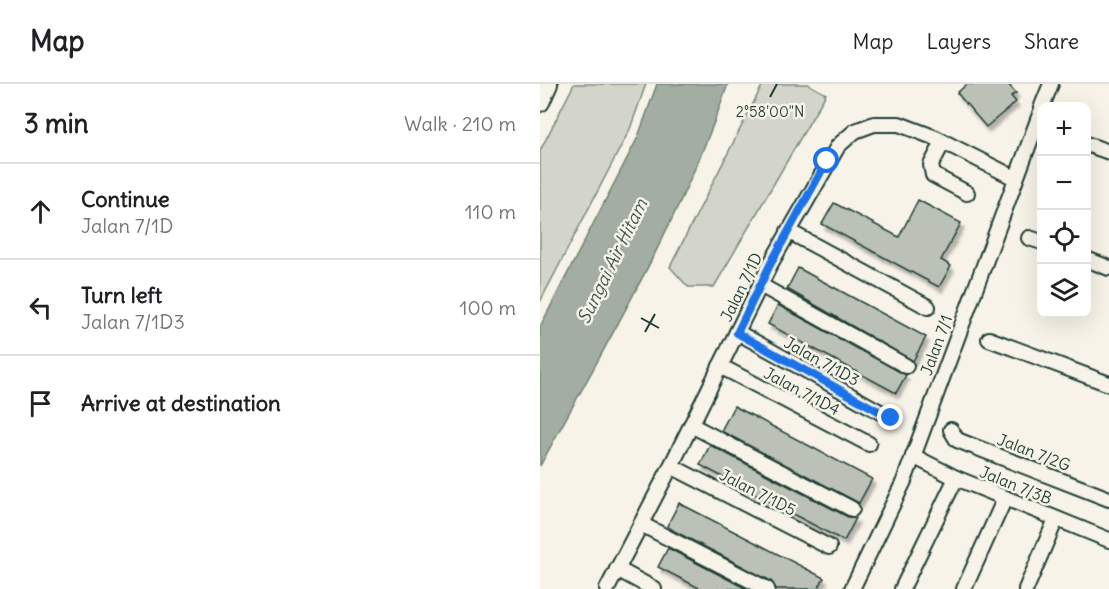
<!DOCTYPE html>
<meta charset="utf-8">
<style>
:root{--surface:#fff;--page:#f2f2f2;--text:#202124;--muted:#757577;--line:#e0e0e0}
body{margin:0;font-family:Delius,sans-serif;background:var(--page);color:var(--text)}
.controls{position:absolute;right:18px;top:18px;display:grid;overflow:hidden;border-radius:12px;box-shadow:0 6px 24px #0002}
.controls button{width:54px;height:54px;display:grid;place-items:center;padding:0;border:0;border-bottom:2px solid var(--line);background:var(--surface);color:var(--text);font:30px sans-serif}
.stop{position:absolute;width:18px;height:18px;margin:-14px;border:4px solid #1a73e8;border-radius:50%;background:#fff}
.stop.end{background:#1a73e8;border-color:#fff;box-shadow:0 2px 6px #0008}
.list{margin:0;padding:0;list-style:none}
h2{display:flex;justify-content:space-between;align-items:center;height:78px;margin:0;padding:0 24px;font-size:26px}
h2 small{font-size:20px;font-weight:400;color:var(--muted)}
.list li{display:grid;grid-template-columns:39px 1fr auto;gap:18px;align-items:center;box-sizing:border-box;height:96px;padding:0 24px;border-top:2px solid var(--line)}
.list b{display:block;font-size:22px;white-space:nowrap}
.list p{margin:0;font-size:20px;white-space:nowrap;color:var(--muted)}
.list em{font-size:20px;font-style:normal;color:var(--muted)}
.icon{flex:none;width:33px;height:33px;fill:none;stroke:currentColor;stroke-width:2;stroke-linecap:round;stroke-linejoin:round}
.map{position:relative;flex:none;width:569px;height:505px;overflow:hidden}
header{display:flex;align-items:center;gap:36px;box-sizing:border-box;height:84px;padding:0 30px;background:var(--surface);border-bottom:2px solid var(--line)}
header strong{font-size:28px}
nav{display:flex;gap:33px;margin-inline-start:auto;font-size:21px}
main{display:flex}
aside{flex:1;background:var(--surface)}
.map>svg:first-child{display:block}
</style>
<header>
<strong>Map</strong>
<nav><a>Map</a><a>Layers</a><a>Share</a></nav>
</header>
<main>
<aside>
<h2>3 min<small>Walk · 210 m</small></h2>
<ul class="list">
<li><svg class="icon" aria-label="ahead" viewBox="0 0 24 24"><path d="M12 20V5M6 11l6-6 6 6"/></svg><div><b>Continue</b><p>Jalan 7/1D</p></div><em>110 m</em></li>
<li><svg class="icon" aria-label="left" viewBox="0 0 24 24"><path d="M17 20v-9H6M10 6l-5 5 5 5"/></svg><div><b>Turn left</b><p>Jalan 7/1D3</p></div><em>100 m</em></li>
<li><svg class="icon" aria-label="arrive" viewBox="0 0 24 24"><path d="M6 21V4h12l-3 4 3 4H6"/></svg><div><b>Arrive at destination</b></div></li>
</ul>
</aside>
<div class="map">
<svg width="569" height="505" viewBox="0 0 569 505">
<defs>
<filter id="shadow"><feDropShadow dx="3" dy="5" stdDeviation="1.5" flood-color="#0004"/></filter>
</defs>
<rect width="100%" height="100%" fill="#f7f3e8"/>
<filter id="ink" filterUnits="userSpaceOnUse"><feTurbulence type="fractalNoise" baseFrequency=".0167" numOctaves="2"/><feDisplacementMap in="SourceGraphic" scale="12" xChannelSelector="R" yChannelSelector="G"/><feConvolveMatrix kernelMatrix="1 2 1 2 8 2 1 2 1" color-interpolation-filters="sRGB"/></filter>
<g filter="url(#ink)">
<g fill="#d3d5ca" stroke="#79897f" stroke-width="1.5">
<polygon points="34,0 106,0 90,45 0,218 0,67"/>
<polygon points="223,0 268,0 286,10 174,203 148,203 130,183"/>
</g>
<path fill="#a4ada3" stroke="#6f8077" stroke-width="1.5" d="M117 0H188C142 134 67 258 0 382V243L98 53Z"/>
<g fill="#bbc1b6" stroke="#1f3d34" stroke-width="1.5" filter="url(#shadow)">
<polygon points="427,0 468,0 476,9 471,12 476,18 446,43 417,9"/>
<polygon points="378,116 421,139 401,176 411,182 399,203 282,140 294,119 359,153"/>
<polygon points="258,184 386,253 373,277 247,205"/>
<polygon points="238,221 366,291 356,309 228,240"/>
<polygon points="194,322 332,395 319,419 181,347"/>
<polygon points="170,361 308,433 316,434 304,457 160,381"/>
<polygon points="139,419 284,494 278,505 236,505 231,497 136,448 127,442"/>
<polygon points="128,464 207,505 161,505 118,483"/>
</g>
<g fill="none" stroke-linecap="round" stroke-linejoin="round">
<defs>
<g id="minor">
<polyline points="502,22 511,0"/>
<polyline points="403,58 391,81 393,91 427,109"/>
<polyline points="546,60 569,68"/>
<polyline points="248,147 388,223"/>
<polyline points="489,154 502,158"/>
<polyline points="546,175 569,184"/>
<polyline points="220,201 366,282"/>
<polyline points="197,248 351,334"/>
<polyline points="449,255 569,300"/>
<polyline points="180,282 329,360"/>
<polyline points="151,341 312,425"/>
<polyline points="411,346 417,356 569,415"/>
<polyline points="373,372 416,394 569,456"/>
<polyline points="131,382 289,463"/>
<polyline points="101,440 227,505"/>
<polyline points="77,485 114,505"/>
<polyline points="67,505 131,382 231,179 298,62 315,47 334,40 359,40 396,54 475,94"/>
<polyline points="312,505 364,397 502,25"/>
<polyline points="362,505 416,394"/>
<polyline points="424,505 465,414"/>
<polyline points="486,505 516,435"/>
</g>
<polyline id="major" points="0,18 8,0"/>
</defs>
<use href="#minor" stroke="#1f3d34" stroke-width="18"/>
<use href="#major" stroke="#1f3d34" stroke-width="22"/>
<use href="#minor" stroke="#f7f3e8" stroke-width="14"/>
<use href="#major" stroke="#f7f3e8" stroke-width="18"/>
</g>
</g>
<g fill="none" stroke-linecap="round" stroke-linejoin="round" filter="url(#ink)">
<polyline stroke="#1a73e8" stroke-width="8" points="287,77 231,179 197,249 351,334"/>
</g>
<path fill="none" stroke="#1f3d34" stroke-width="2" d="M230 13 237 0M101 234 119 244M105 248 115 230"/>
<g text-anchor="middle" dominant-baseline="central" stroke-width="5" stroke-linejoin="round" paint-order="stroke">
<g font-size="16" fill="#1f3d34" stroke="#f7f3e8">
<text transform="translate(201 203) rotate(-64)">Jalan 7/1D</text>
<text transform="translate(396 261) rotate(-70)">Jalan 7/1</text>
<text transform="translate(282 277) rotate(29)">Jalan 7/1D3</text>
<text transform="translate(262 307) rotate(28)">Jalan 7/1D4</text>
<text transform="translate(494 368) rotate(21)">Jalan 7/2G</text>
<text transform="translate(476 401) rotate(22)">Jalan 7/3B</text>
<text transform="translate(218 408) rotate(27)">Jalan 7/1D5</text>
</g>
<g font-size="18" font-style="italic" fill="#405950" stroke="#f7f3e8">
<text transform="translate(72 177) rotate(-64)">Sungai Air Hitam</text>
</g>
</g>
<g font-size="15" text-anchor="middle" fill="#1f3d34" stroke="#f7f3e8" stroke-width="5" stroke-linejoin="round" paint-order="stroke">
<text x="230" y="33">2°58'00"N</text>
</g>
</svg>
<div class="controls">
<button>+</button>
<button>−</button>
<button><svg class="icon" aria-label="locate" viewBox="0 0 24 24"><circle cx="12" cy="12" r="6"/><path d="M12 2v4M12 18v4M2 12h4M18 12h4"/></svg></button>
<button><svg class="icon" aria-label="layers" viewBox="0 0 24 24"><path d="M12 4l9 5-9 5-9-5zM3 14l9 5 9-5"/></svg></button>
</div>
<div class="stop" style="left:287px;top:77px"></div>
<div class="stop end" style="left:351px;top:334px"></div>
</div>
</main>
